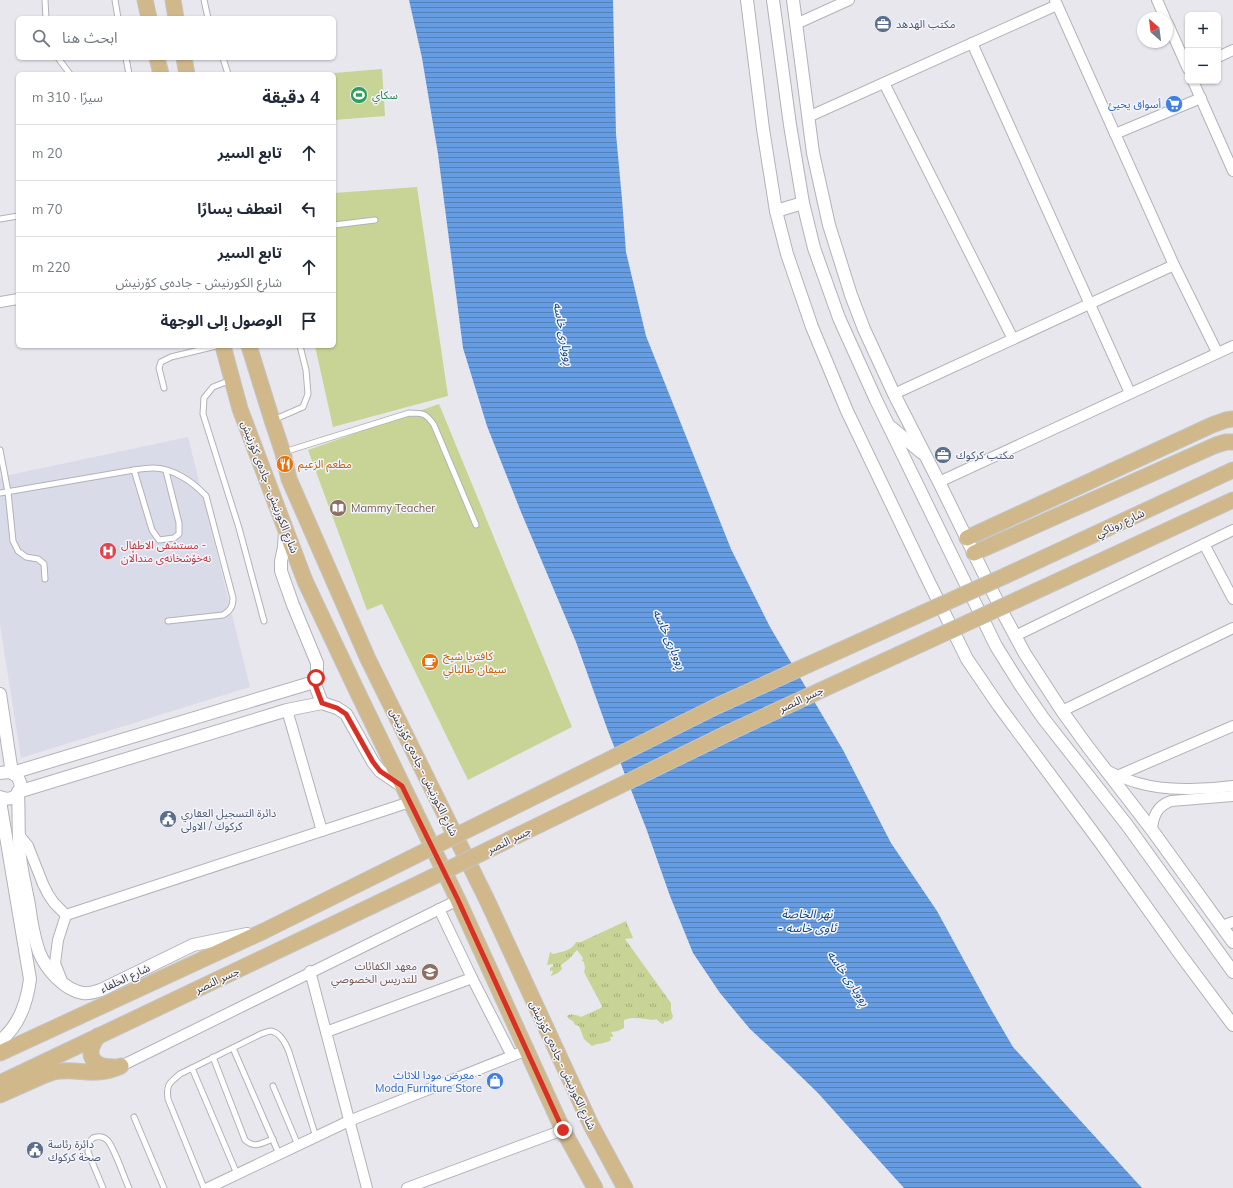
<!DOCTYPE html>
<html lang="ar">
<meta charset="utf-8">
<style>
:root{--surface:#fff;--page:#f6f6f7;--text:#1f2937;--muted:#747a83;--line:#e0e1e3}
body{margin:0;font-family:Mulish,"Noto Sans Arabic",sans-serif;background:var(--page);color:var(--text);direction:rtl}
.controls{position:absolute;right:12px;top:12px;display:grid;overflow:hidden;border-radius:6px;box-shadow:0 1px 3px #0004}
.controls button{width:36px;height:36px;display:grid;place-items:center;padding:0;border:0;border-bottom:1px solid var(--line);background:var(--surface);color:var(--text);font:20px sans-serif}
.compass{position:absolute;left:1137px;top:12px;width:36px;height:36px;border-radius:50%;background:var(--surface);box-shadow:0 1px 3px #0004;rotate:332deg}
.stop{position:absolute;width:12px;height:12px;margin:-9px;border:3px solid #d93025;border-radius:50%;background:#fff}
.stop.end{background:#d93025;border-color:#fff;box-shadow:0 1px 4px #0008}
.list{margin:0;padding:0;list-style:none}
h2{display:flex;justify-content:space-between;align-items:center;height:52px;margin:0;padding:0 16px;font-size:17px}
h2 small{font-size:13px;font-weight:400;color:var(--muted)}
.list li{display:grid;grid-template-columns:26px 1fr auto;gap:12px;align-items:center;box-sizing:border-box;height:56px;padding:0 16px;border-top:1px solid var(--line)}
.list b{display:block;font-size:15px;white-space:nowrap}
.list p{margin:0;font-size:13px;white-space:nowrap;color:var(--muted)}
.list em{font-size:13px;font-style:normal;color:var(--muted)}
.icon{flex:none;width:22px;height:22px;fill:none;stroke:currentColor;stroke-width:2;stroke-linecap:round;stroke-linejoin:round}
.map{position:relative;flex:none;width:1233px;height:1188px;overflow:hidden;direction:ltr}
.search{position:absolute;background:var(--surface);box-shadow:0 1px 3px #0004;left:16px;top:16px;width:320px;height:44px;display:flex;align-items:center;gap:10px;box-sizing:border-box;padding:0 14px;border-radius:6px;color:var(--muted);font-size:15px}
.panel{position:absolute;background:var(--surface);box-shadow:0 1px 3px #0004;left:16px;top:72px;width:320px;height:276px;border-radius:6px;direction:rtl}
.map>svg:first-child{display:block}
</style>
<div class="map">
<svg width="1233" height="1188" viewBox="0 0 1233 1188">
<defs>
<pattern id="grass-tufts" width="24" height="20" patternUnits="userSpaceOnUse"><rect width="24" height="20" fill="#c8d496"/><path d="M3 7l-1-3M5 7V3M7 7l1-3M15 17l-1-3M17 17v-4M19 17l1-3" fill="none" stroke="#a4ad7c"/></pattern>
<pattern id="water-rules" width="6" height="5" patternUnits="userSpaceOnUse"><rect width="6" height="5" fill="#669de2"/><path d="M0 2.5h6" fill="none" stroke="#5581b9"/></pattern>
</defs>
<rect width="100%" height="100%" fill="#e7e7ed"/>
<polygon fill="#dadbe9" points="188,437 250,687 21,758 0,625 0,477"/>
<path fill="url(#grass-tufts)" d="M626 921 633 938 625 939 671 1003V1011L673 1016 672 1019 666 1022 664 1021V1023L662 1024 656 1019 654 1020C644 1019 634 1016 624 1020V1028L618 1031 611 1032 613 1035V1037H610L611 1040C605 1044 598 1043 592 1046L584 1039 579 1026 575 1025 573 1021 569 1019 567 1016C571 1013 577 1015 581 1017L601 1008 602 1006 584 972 585 968 584 962 582 961 583 958 577 950 569 959 561 965 562 969 558 973 551 976V975L553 972 552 970 550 972V968L553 966V964L547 965 550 952 553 954C560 952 572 951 576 942H581Z"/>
<g fill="#c8d496">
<polygon points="382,69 385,116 334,120 334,74 322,74"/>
<polygon points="417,187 448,396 333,427 315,346 334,346 334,193"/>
<polygon points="439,404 572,727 468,780 382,604 367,610 308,450"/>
</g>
<polygon fill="url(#water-rules)" points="409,0 613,0 616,134 622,199 626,252 646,336 731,549 770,627 843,750 891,843 937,911 989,1006 1013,1047 1142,1188 904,1188 817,1092 788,1064 750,1029 720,993 693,953 670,896 646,828 608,731 576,642 521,512 487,426 463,348 438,154 422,58"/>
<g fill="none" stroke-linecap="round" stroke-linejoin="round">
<defs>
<g id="service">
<polyline points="45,0 46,18"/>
<polyline points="115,0 118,18"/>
<polyline points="204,0 208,18"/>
<polyline points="58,58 70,74"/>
<polyline points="126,58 129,74"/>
<polyline points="223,58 228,74"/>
<polyline points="0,219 18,216"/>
<polyline points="334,225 375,220"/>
<polyline points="231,380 213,387 204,398 203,414 239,528 264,621"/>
<polyline points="164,388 159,368 161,362 171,357 216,346"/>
<polyline points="273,420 303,407 308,394 306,370 300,346"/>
<polyline points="0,450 8,492 13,541 18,551 26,557 38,559 44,564 45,579"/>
<path d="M284 452 409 413C423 413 426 413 434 425L476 525"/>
<polyline points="134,470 152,530 159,540 174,538 179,534 179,523 166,471"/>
<path d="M0 493 134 470C140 469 147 468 153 468 173 468 193 482 206 496L233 598C233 607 230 611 223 615L168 621"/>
<polyline points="233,1048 279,1154"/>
<path d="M213 1057 245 1140C255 1149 262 1143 273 1139"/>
<polyline points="192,1068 237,1174"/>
<polyline points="273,1086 298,1145"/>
<polyline points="134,1117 164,1188"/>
<path d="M103 1188 88 1152C88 1146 88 1142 93 1138 97 1136 103 1136 107 1140 114 1146 124 1178 129 1188"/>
<path d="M204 1188 168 1099C166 1085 169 1083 180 1074L261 1034C264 1033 269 1031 271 1031 281 1033 286 1044 289 1052L316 1137"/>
</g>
<g id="minor">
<polyline points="1055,0 1174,265 1217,352"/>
<polyline points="1157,0 1165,18"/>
<polyline points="1167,22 1188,69"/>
<polyline points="796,24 849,0"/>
<polyline points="972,43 1130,393"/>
<polyline points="1218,57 1233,50"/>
<polyline points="1193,81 1233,171"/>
<polyline points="884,83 1013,339"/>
<polyline points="808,117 1057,5"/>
<polyline points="1115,134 1201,98"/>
<polyline points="0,302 18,299"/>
<polyline points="894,394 1174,265"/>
<polyline points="939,482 1233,346"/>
<polyline points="1204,544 1233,599"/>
<polyline points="1015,636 1233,530"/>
<polyline points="287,710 322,831"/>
<polyline points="1062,711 1233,628"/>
<path d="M1106 770C1116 775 1127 780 1138 783 1165 791 1205 790 1233 786"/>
<polyline points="1117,776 1233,726"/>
<path d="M1152 830C1153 816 1157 806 1171 801L1233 796"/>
<polyline points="19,835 28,846 43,884 48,894 54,903 66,915"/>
<polyline points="439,909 472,978 512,1056"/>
<polyline points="66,915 410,802"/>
<polyline points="1222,926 1233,922"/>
<polyline points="310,971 367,1188"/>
<polyline points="62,981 55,963 58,940 66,915"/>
<polyline points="326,1032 472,978"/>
<polyline points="121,1066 458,900"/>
<polyline points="208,1188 349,1121 527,1050"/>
<polyline points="407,1188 563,1130"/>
</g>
<g id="tertiary">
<polyline points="747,0 763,129 776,211 787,254 812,327 847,411 928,580 967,659 999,706 1100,842 1180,954 1233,1025"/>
<polyline points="773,0 790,125 803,203 814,248 839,318 876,400 996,646 1021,686 1043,718 1127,825 1233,972"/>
<polyline points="793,0 813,153 829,225 851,295 864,329 894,394 939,482 1004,615 1025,654 1062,711 1088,747 1152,830 1233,942"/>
<polyline points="776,211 803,203"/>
<polyline points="891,427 922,453"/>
<polyline points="285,531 284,547 281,561 281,571 293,605 317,663 317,673 314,682 322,703"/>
<path d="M0 694 12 773C29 782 18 805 0 797"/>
<polyline points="0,773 8,772 12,773 314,682"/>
<path d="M0 801 30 979C27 1003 19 1026 0 1041"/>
<path d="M247 934 193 945 101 990C95 992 89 994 83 993 64 990 46 969 39 952 34 937 31 921 29 905 26 889 22 873 20 857 18 835 19 814 18 792L287 710 322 703 337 708 346 714 373 762 380 771 402 786"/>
</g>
<g id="primary">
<polyline points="145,0 149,18"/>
<polyline points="173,0 176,18"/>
<polyline points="157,58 161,74"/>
<polyline points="184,58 187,74"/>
<polyline points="223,346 240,409 305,581 356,689 458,900 563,1130 595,1188"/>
<polyline points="249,346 272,420 283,453 289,479 368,659 487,900 591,1125 625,1188"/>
<polyline points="967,538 1212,425 1226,420 1233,419"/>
<polyline points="974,553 1216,445 1226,442 1233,442"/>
<polyline points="1007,575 1233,470"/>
<polyline points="1019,599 1233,500"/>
<path d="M98 1036C84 1055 92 1067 114 1067"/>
<polyline points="0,1053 264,931 409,859"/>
<polyline points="0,1083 420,883"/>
<path d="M0 1095 45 1075C50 1073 55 1071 61 1071 76 1069 90 1075 106 1071 111 1070 116 1068 121 1066"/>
</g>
</defs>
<use href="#service" stroke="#b2b2b8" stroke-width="7"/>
<use href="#minor" stroke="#b2b2b8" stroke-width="12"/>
<use href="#tertiary" stroke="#b2b2b8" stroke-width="14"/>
<use href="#primary" stroke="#c4c4c5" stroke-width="17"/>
<use href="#service" stroke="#fff" stroke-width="5"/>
<use href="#minor" stroke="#fff" stroke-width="10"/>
<use href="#tertiary" stroke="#fff" stroke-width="12"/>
<use href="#primary" stroke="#d1b88b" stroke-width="15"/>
<defs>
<g id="primary-bridge">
<polyline points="409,859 717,706 1007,575"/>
<polyline points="420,883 726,734 1019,599"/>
</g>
</defs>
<use href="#primary-bridge" stroke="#c4c4c5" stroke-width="17" stroke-linecap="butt"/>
<use href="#primary-bridge" stroke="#d1b88b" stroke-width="15"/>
</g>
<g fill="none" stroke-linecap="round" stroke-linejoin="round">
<polyline stroke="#d93025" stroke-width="5" points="316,678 314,682 322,703 337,708 346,714 373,762 380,771 402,786 458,900 563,1130"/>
</g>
<defs>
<symbol id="office-disc" viewBox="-11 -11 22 22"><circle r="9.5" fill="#5c6f8a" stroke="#f4f4fb"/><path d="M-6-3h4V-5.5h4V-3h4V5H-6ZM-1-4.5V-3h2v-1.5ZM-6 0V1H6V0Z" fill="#fff"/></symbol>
<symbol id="stadium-disc" viewBox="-11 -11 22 22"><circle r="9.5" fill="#2e9e5b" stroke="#f4f4fb"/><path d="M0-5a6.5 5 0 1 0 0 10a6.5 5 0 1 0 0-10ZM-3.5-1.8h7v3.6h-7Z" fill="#fff"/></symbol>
<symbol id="supermarket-disc" viewBox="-11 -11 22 22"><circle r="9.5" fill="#3f7fe0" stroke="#f4f4fb"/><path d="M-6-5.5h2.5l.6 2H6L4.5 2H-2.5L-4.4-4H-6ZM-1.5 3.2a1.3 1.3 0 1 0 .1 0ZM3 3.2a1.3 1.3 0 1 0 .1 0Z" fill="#fff"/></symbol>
<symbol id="restaurant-disc" viewBox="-11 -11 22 22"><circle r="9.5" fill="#e8710a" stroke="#f4f4fb"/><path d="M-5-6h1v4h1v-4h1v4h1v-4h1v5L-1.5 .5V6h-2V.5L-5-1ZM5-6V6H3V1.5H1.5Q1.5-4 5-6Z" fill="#fff"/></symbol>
<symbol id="library-disc" viewBox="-11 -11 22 22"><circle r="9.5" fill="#8d6e63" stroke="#f4f4fb"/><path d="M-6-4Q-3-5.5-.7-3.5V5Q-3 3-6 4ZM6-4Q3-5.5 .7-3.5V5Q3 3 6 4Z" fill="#fff"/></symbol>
<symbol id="hospital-disc" viewBox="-11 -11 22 22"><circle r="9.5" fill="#e0444e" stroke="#f4f4fb"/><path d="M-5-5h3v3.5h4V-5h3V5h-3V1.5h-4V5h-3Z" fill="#fff"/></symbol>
<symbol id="cafe-disc" viewBox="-11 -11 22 22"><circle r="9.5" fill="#e8710a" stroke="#f4f4fb"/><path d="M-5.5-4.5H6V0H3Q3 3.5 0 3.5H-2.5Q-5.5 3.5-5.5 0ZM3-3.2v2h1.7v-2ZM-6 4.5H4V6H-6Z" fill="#fff"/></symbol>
<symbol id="civic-disc" viewBox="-11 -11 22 22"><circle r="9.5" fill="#5c6f8a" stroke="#f4f4fb"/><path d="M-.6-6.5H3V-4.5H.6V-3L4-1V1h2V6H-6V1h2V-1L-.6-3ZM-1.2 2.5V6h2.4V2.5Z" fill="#fff"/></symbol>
<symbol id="school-disc" viewBox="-11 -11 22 22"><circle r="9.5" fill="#8d6e63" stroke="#f4f4fb"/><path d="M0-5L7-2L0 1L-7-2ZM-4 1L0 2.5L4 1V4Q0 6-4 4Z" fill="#fff"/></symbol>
<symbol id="shop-disc" viewBox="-11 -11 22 22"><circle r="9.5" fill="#3f7fe0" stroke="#f4f4fb"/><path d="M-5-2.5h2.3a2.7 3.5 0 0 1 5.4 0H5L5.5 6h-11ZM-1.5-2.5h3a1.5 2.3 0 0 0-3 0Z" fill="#fff"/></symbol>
</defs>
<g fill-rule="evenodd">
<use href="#office-disc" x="873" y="14" width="20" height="20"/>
<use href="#stadium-disc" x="349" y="85" width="20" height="20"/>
<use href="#supermarket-disc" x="1164" y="94" width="20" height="20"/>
<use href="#office-disc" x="933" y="445" width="20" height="20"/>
<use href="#restaurant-disc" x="275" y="454" width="20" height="20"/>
<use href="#library-disc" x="328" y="498" width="20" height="20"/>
<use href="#hospital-disc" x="98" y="541" width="20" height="20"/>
<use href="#cafe-disc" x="420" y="652" width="20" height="20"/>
<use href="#civic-disc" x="158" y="809" width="20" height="20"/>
<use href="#school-disc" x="420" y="962" width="20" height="20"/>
<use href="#shop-disc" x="485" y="1071" width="20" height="20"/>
<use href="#civic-disc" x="25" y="1140" width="20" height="20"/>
</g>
<g text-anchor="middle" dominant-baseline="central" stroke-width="3" stroke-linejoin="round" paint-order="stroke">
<g font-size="11" fill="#4e5e75" stroke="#f4f4fb" text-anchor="start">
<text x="896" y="24">مكتب الهدهد</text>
<text x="956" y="455">مكتب كركوك</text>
<text x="181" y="813">دائرة التسجيل العقاري<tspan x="181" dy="13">كركوك / الاولى</tspan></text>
<text x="48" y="1144">دائرة رئاسة<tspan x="48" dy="13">صحة كركوك</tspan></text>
</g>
<g font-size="11" fill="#27864d" stroke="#f4f4fb" text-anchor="start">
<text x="372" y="95">سكاي</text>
</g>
<g font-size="11" fill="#366cbe" stroke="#f4f4fb" text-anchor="end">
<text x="1161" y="104">أسواق يحيئ</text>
<text x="482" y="1075">معرض مودا للاثاث -<tspan x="482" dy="13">Moda Furniture Store</tspan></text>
</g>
<g font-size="11" fill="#c56008" stroke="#f4f4fb" text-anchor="start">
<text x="298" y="464">مطعم الزعيم</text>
<text x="443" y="656">كافتريا شيخ<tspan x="443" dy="13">سيفان طالباني</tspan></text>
</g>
<g font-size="11" fill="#3c3c3f" stroke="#f4f4fb">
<text transform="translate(270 487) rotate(69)">شارع الكورنيش - جادەی کۆرنیش</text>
<text transform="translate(1120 523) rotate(-25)">شارع روناكي</text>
<text transform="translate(801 699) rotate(-25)">جسر النصر</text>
<text transform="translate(424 772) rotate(64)">شارع الكورنيش - جادەی کۆرنیش</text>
<text transform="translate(509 840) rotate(-26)">جسر النصر</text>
<text transform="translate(125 978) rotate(-25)">شارع الخلفاء</text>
<text transform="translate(217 980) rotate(-25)">جسر النصر</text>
<text transform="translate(563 1065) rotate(65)">شارع الكورنيش - جادەی کۆرنیش</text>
</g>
<g font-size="11" fill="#785e54" stroke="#f4f4fb" text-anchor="start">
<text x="351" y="508">Mammy Teacher</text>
<text x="417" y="966" text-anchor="end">معهد الكفائات<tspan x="417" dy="13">للتدريس الخصوصي</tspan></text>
</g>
<g font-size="11" fill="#be3a42" stroke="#f4f4fb" text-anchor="start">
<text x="121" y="545">مستشفى الاطفال -<tspan x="121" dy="13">نەخۆشخانەی منداڵان</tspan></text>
</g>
<g font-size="12" font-style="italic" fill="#0e4885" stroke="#f4f4fb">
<text transform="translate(564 334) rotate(79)">ڕووباری خاسە</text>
<text transform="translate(670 639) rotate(66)">ڕووباری خاسە</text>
<text x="807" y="913">نهر الخاصة<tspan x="807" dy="14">- ئاوی خاسە</tspan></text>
<text transform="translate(849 978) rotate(55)">ڕووباری خاسە</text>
</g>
</g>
</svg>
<div class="controls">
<button>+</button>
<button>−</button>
</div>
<svg class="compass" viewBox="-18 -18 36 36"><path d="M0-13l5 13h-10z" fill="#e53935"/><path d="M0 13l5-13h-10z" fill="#747a83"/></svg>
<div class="stop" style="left:316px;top:678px"></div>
<div class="stop end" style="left:563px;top:1130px"></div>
<div class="search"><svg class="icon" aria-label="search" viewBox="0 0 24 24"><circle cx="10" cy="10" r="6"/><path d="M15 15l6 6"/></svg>ابحث هنا</div>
<section class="panel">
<h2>4 دقيقة<small>سيرًا · 310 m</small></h2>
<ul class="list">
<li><svg class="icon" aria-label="ahead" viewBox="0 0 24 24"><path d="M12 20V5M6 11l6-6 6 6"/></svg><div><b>تابع السير</b></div><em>20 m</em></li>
<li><svg class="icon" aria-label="left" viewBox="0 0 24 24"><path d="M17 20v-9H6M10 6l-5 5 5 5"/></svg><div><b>انعطف يسارًا</b></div><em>70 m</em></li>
<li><svg class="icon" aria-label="ahead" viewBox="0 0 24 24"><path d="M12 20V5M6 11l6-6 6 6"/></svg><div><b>تابع السير</b><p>شارع الكورنيش - جادەی کۆرنیش</p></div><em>220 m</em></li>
<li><svg class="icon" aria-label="arrive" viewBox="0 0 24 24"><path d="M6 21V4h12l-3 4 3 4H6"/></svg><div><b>الوصول إلى الوجهة</b></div></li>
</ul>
</section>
</div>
